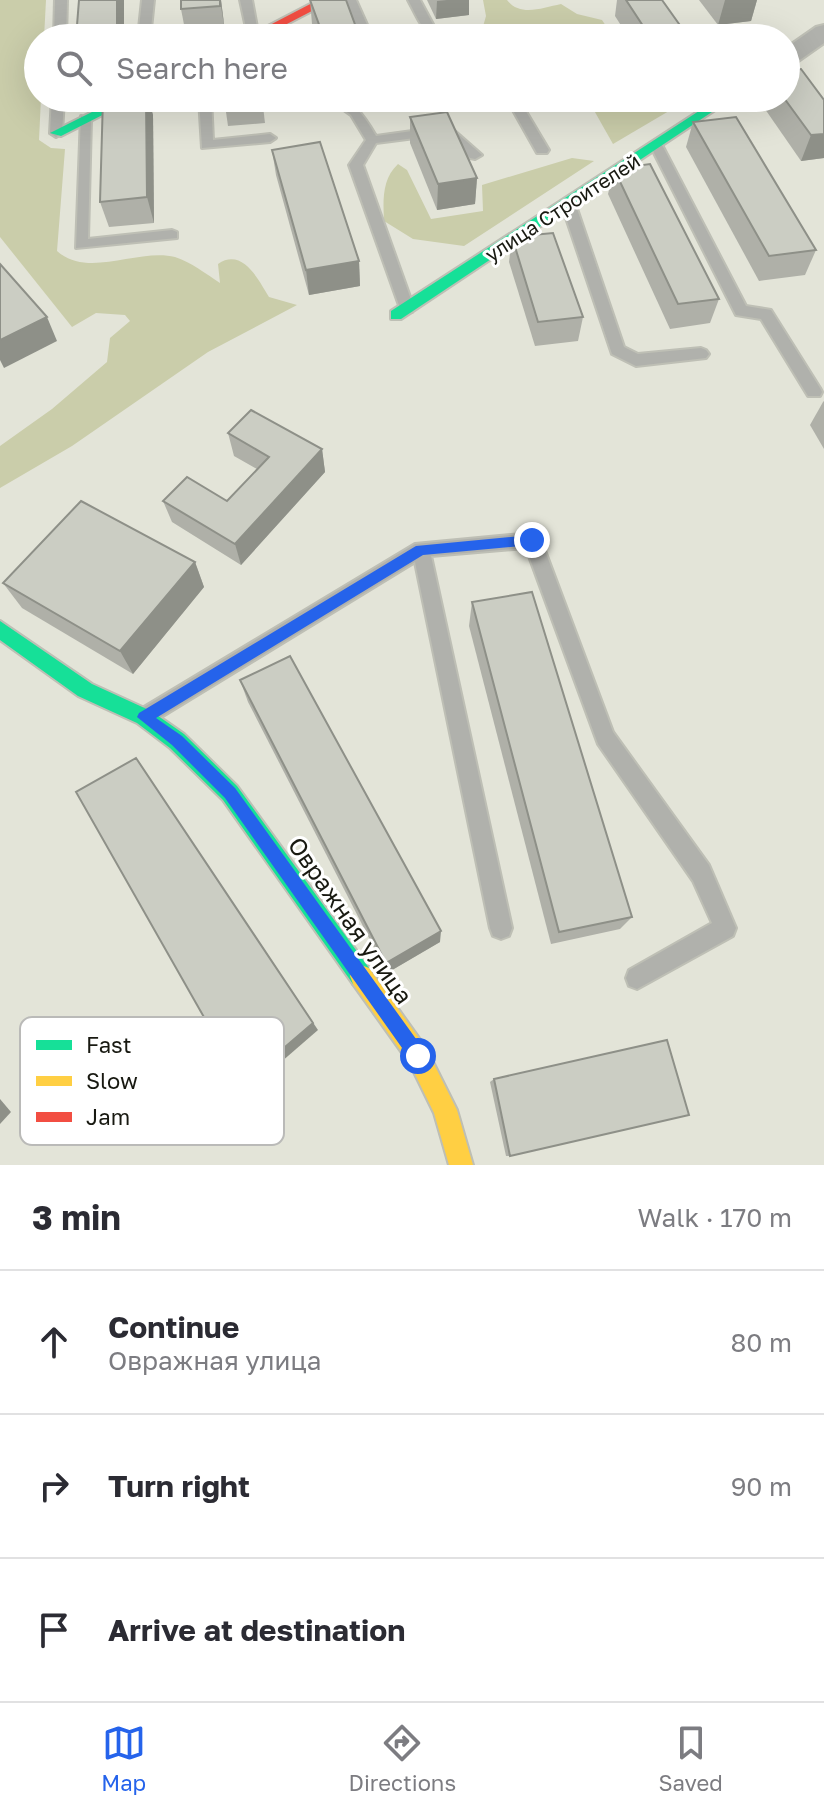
<!DOCTYPE html>
<meta charset="utf-8">
<style>
:root{--surface:#fff;--page:#f7f7f7;--text:#2b2b33;--muted:#7c7c81;--line:#e1e1e2;--accent:#2563eb}
body{margin:0;font-family:"Golos Text",sans-serif;background:var(--page);color:var(--text)}
.stop{position:absolute;width:24px;height:24px;margin:-18px;border:6px solid #2563eb;border-radius:50%;background:#fff}
.stop.end{background:#2563eb;border-color:#fff;box-shadow:0 2px 8px #0008}
.list{margin:0;padding:0;list-style:none}
h2{display:flex;justify-content:space-between;align-items:center;height:104px;margin:0;padding:0 32px;font-size:34px}
h2 small{font-size:26px;font-weight:400;color:var(--muted)}
.list li{display:grid;grid-template-columns:52px 1fr auto;gap:24px;align-items:center;box-sizing:border-box;height:144px;padding:0 32px;border-top:2px solid var(--line)}
.list b{display:block;font-size:30px;white-space:nowrap}
.list p{margin:0;font-size:26px;white-space:nowrap;color:var(--muted)}
.list em{font-size:26px;font-style:normal;color:var(--muted)}
.icon{flex:none;width:44px;height:44px;fill:none;stroke:currentColor;stroke-width:2;stroke-linecap:round;stroke-linejoin:round}
.map{position:relative;flex:none;width:824px;height:1165px;overflow:hidden}
.search{position:absolute;background:var(--surface);box-shadow:0 8px 32px #0002;left:24px;right:24px;top:24px;height:88px;display:flex;align-items:center;gap:20px;box-sizing:border-box;padding:0 28px;border-radius:44px;color:var(--muted);font-size:30px}
.sheet{height:536px;background:var(--surface)}
nav{display:flex;justify-content:space-around;align-items:center;box-sizing:border-box;height:112px;border-top:2px solid var(--line);background:var(--surface);font-size:22px;color:var(--muted)}
nav a{display:grid;justify-items:center;gap:4px}
nav .on{color:var(--accent)}
.map>svg:first-child{display:block}
</style>
<div class="map">
<svg width="824" height="1165" viewBox="0 0 824 1165">
<rect width="100%" height="100%" fill="#e3e4d8"/>
<g fill="#cacdaa">
<path d="M0 0H46L44 38H38V98H41L39 140 51 148 65 149 57 251C88 279 138 248 175 257 191 262 206 274 220 283L218 264C243 247 259 281 269 297L297 305 208 352 72 446 0 488V446L52 409 107 362 110 338 130 321 125 315 96 313 72 327 0 237Z"/>
<path d="M483 0H507C520 17 542 8 561 4L577 14 602 20 614 38H488L482 30 486 16Z"/>
<polygon points="587,98 691,98 613,144"/>
<path d="M572 158 594 161 464 246 413 239 384 221C383 200 382 179 398 164L407 170 431 219 483 211 482 185Z"/>
</g>
<g fill="none" stroke-linecap="round" stroke-linejoin="round">
<defs>
<g id="lane">
<polygon points="55,0 67,0 66,38 54,38"/>
<polygon points="142,0 154,0 150,38 138,38"/>
<polygon points="240,0 252,0 259,38 248,37"/>
<polygon points="344,0 356,0 373,38 361,38"/>
<path d="M408 0H420L435 28 456 38C423 38 422 26 408 0Z"/>
<polygon points="52,98 64,98 62,133 56,137 50,133"/>
<polygon points="199,98 211,98 213,140 270,134 276,138 270,142 202,148"/>
<path d="M327 98C353 98 363 114 376 136L449 126 482 155 475 159 470 158 446 134 376 143 363 165 414 308 412 312 407 313 400 308 349 165 366 140 351 115Z"/>
<polygon points="506,98 518,98 549,150 547,153 537,153"/>
<polygon points="81,116 91,119 88,239 172,230 177,232 177,238 76,248"/>
<polygon points="656,141 662,145 746,306 771,310 820,388 822,392 820,396 808,396 761,319 736,315 650,145"/>
<polygon points="568,199 575,203 624,347 638,354 701,348 706,350 709,354 706,358 636,366 612,354 561,203"/>
<polygon points="532,533 538,535 541,540 613,732 709,865 736,928 733,936 637,989 629,986 626,978 629,970 712,923 693,881 598,744 526,548 431,556 512,928 509,936 501,939 493,936 490,928 415,562 153,722 146,725 139,722 136,716 139,710 415,544"/>
</g>
<polygon id="street" points="824,25 824,43 794,64 786,66 786,48 816,27"/>
<g id="fast">
<polygon points="120,98 136,98 61,136 50,133"/>
<polygon points="719,98 733,98 401,319 391,319 391,311"/>
<polygon points="0,621 92,684 151,711 184,734 237,786 369,968 372,976 369,984 361,987 353,984 223,800 170,748 137,723 78,696 0,640"/>
</g>
<polygon id="slow" points="361,965 369,968 426,1048 457,1110 473,1165 449,1165 434,1113 410,1064 353,984 350,976 353,968"/>
<polygon id="jam" points="318,0 333,0 260,38 245,38"/>
</defs>
<use href="#lane" stroke="#bebfb5" stroke-width="4"/>
<use href="#street" stroke="#bebfb5" stroke-width="4"/>
<use href="#fast" stroke="#bebfb5" stroke-width="4"/>
<use href="#slow" stroke="#bebfb5" stroke-width="4"/>
<use href="#jam" stroke="#bebfb5" stroke-width="4"/>
<use href="#lane" fill="#b0b1ac" fill-rule="evenodd"/>
<use href="#street" fill="#b0b1ac" fill-rule="evenodd"/>
<use href="#fast" fill="#16e098" fill-rule="evenodd"/>
<use href="#slow" fill="#ffcf43" fill-rule="evenodd"/>
<use href="#jam" fill="#f24e42" fill-rule="evenodd"/>
</g>
<g fill="#afb0a8">
<polygon points="221,0 225,32 186,35 181,9"/>
<polygon points="310,0 360,38 317,38 312,24"/>
<polygon points="427,0 469,0 469,15 436,19"/>
<polygon points="617,0 662,0 689,38 629,38 615,16"/>
<polygon points="699,0 757,0 751,21 718,25"/>
<polygon points="103,98 148,98 153,115 154,223 109,227 100,202"/>
<polygon points="224,98 262,98 265,123 228,126"/>
<polygon points="759,98 824,100 824,158 801,161 758,99"/>
<polygon points="410,117 477,178 475,204 437,210 410,143"/>
<polygon points="693,122 816,250 805,275 759,281 686,147"/>
<polygon points="272,150 359,261 360,286 309,295 276,175"/>
<polygon points="614,169 719,299 710,323 670,329 608,194"/>
<polygon points="512,237 583,317 578,341 535,346 509,262"/>
<polygon points="824,401 824,449 810,425 823,402"/>
<polygon points="228,433 322,449 325,472 241,565 172,522 163,501 227,501 257,469 234,456"/>
<polygon points="195,562 204,587 133,674 22,608 3,583"/>
<polygon points="472,602 632,917 620,929 551,944 469,626"/>
<polygon points="240,680 440,942 387,973 248,702"/>
<polygon points="494,1079 510,1156 506,1156 490,1082"/>
</g>
<g fill="#8e9088">
<rect x="117" y="0" width="7" height="38"/>
<polygon points="220,0 221,0 225,32"/>
<polygon points="447,0 469,0 469,15 436,19 437,1"/>
<polygon points="725,0 757,0 751,21 718,25"/>
<polygon points="146,98 148,98 153,115 154,223 147,197"/>
<polygon points="824,134 824,158 801,161 811,135"/>
<polygon points="477,178 475,204 437,210 438,184"/>
<polygon points="359,261 360,286 309,295 306,270"/>
<polygon points="47,317 57,341 4,368 0,360 0,340"/>
<polygon points="322,449 325,472 241,565 235,544"/>
<polygon points="195,562 204,587 133,674 120,651"/>
<polygon points="136,758 318,1030 251,1088 242,1084"/>
<polygon points="441,931 440,942 387,973 386,963"/>
<polygon points="0,1099 11,1112 0,1124"/>
</g>
<g fill="#cbcdc3" stroke="#8e9088" stroke-width="2">
<polygon points="79,0 117,0 117,38 76,38"/>
<polygon points="181,0 220,0 220,6 181,9"/>
<polygon points="310,0 346,0 360,38 324,38"/>
<polygon points="626,0 662,0 689,38 651,38"/>
<polygon points="801,69 824,100 824,134 811,135 784,98 786,98 786,71"/>
<polygon points="103,98 146,98 147,197 100,202"/>
<polygon points="224,98 252,98 224,100"/>
<polygon points="447,112 477,178 438,184 410,117"/>
<polygon points="736,117 816,250 769,256 693,122"/>
<polygon points="320,142 359,261 306,270 272,150"/>
<polygon points="650,164 719,299 678,304 614,169"/>
<polygon points="553,233 583,317 538,322 512,237"/>
<polygon points="0,264 47,317 0,340"/>
<polygon points="251,410 322,449 235,544 163,501 187,477 227,501 269,457 228,433"/>
<polygon points="81,501 195,562 120,651 3,583"/>
<polygon points="532,592 632,917 559,932 472,602"/>
<polygon points="290,656 441,931 386,963 240,680"/>
<polygon points="136,758 313,1023 242,1084 76,792"/>
<polygon points="667,1040 689,1115 510,1156 494,1079"/>
</g>
<polygon fill="#2563eb" points="532,535 538,540 532,545 423,555 156,718 182,736 235,788 424,1050 427,1056 424,1062 418,1064 412,1062 225,798 172,745 137,717 139,713 416,546"/>
<g text-anchor="middle" dominant-baseline="central" stroke-width="6" stroke-linejoin="round" paint-order="stroke">
<g font-size="20" fill="#181911" stroke="#fff">
<text transform="translate(562 207) rotate(-33)">улица Строителей</text>
</g>
<g font-size="24" fill="#181911" stroke="#fff">
<text transform="translate(351 920) rotate(55)">Овражная улица</text>
</g>
</g>
<rect x="20" y="1017" width="264" height="128" rx="12" fill="#fff" stroke="#babab8" stroke-width="2"/>
<rect x="36" y="1040" width="36" height="10" fill="#16e098"/>
<rect x="36" y="1076" width="36" height="10" fill="#ffcf43"/>
<rect x="36" y="1112" width="36" height="10" fill="#f24e42"/>
<g font-size="22" fill="#181911">
<text x="86" y="1053">Fast</text>
<text x="86" y="1089">Slow</text>
<text x="86" y="1125">Jam</text>
</g>
</svg>
<div class="stop" style="left:418px;top:1056px"></div>
<div class="stop end" style="left:532px;top:540px"></div>
<div class="search"><svg class="icon" aria-label="search" viewBox="0 0 24 24"><circle cx="10" cy="10" r="6"/><path d="M15 15l6 6"/></svg>Search here</div>
</div>
<section class="sheet">
<h2>3 min<small>Walk · 170 m</small></h2>
<ul class="list">
<li><svg class="icon" aria-label="ahead" viewBox="0 0 24 24"><path d="M12 20V5M6 11l6-6 6 6"/></svg><div><b>Continue</b><p>Овражная улица</p></div><em>80 m</em></li>
<li><svg class="icon" aria-label="right" viewBox="0 0 24 24"><path d="M7 20v-9h11M14 6l5 5-5 5"/></svg><div><b>Turn right</b></div><em>90 m</em></li>
<li><svg class="icon" aria-label="arrive" viewBox="0 0 24 24"><path d="M6 21V4h12l-3 4 3 4H6"/></svg><div><b>Arrive at destination</b></div></li>
</ul>
</section>
<nav>
<a class="on"><svg class="icon" aria-label="map" viewBox="0 0 24 24"><path d="M3 6l6-2 6 2 6-2v14l-6 2-6-2-6 2zM9 4v14M15 6v14"/></svg>Map</a>
<a><svg class="icon" aria-label="directions" viewBox="0 0 24 24"><path d="M12 3l9 9-9 9-9-9zM9 14v-3h6M13 9l2 2-2 2"/></svg>Directions</a>
<a><svg class="icon" aria-label="saved" viewBox="0 0 24 24"><path d="M7 4h10v16l-5-4-5 4z"/></svg>Saved</a>
</nav>
